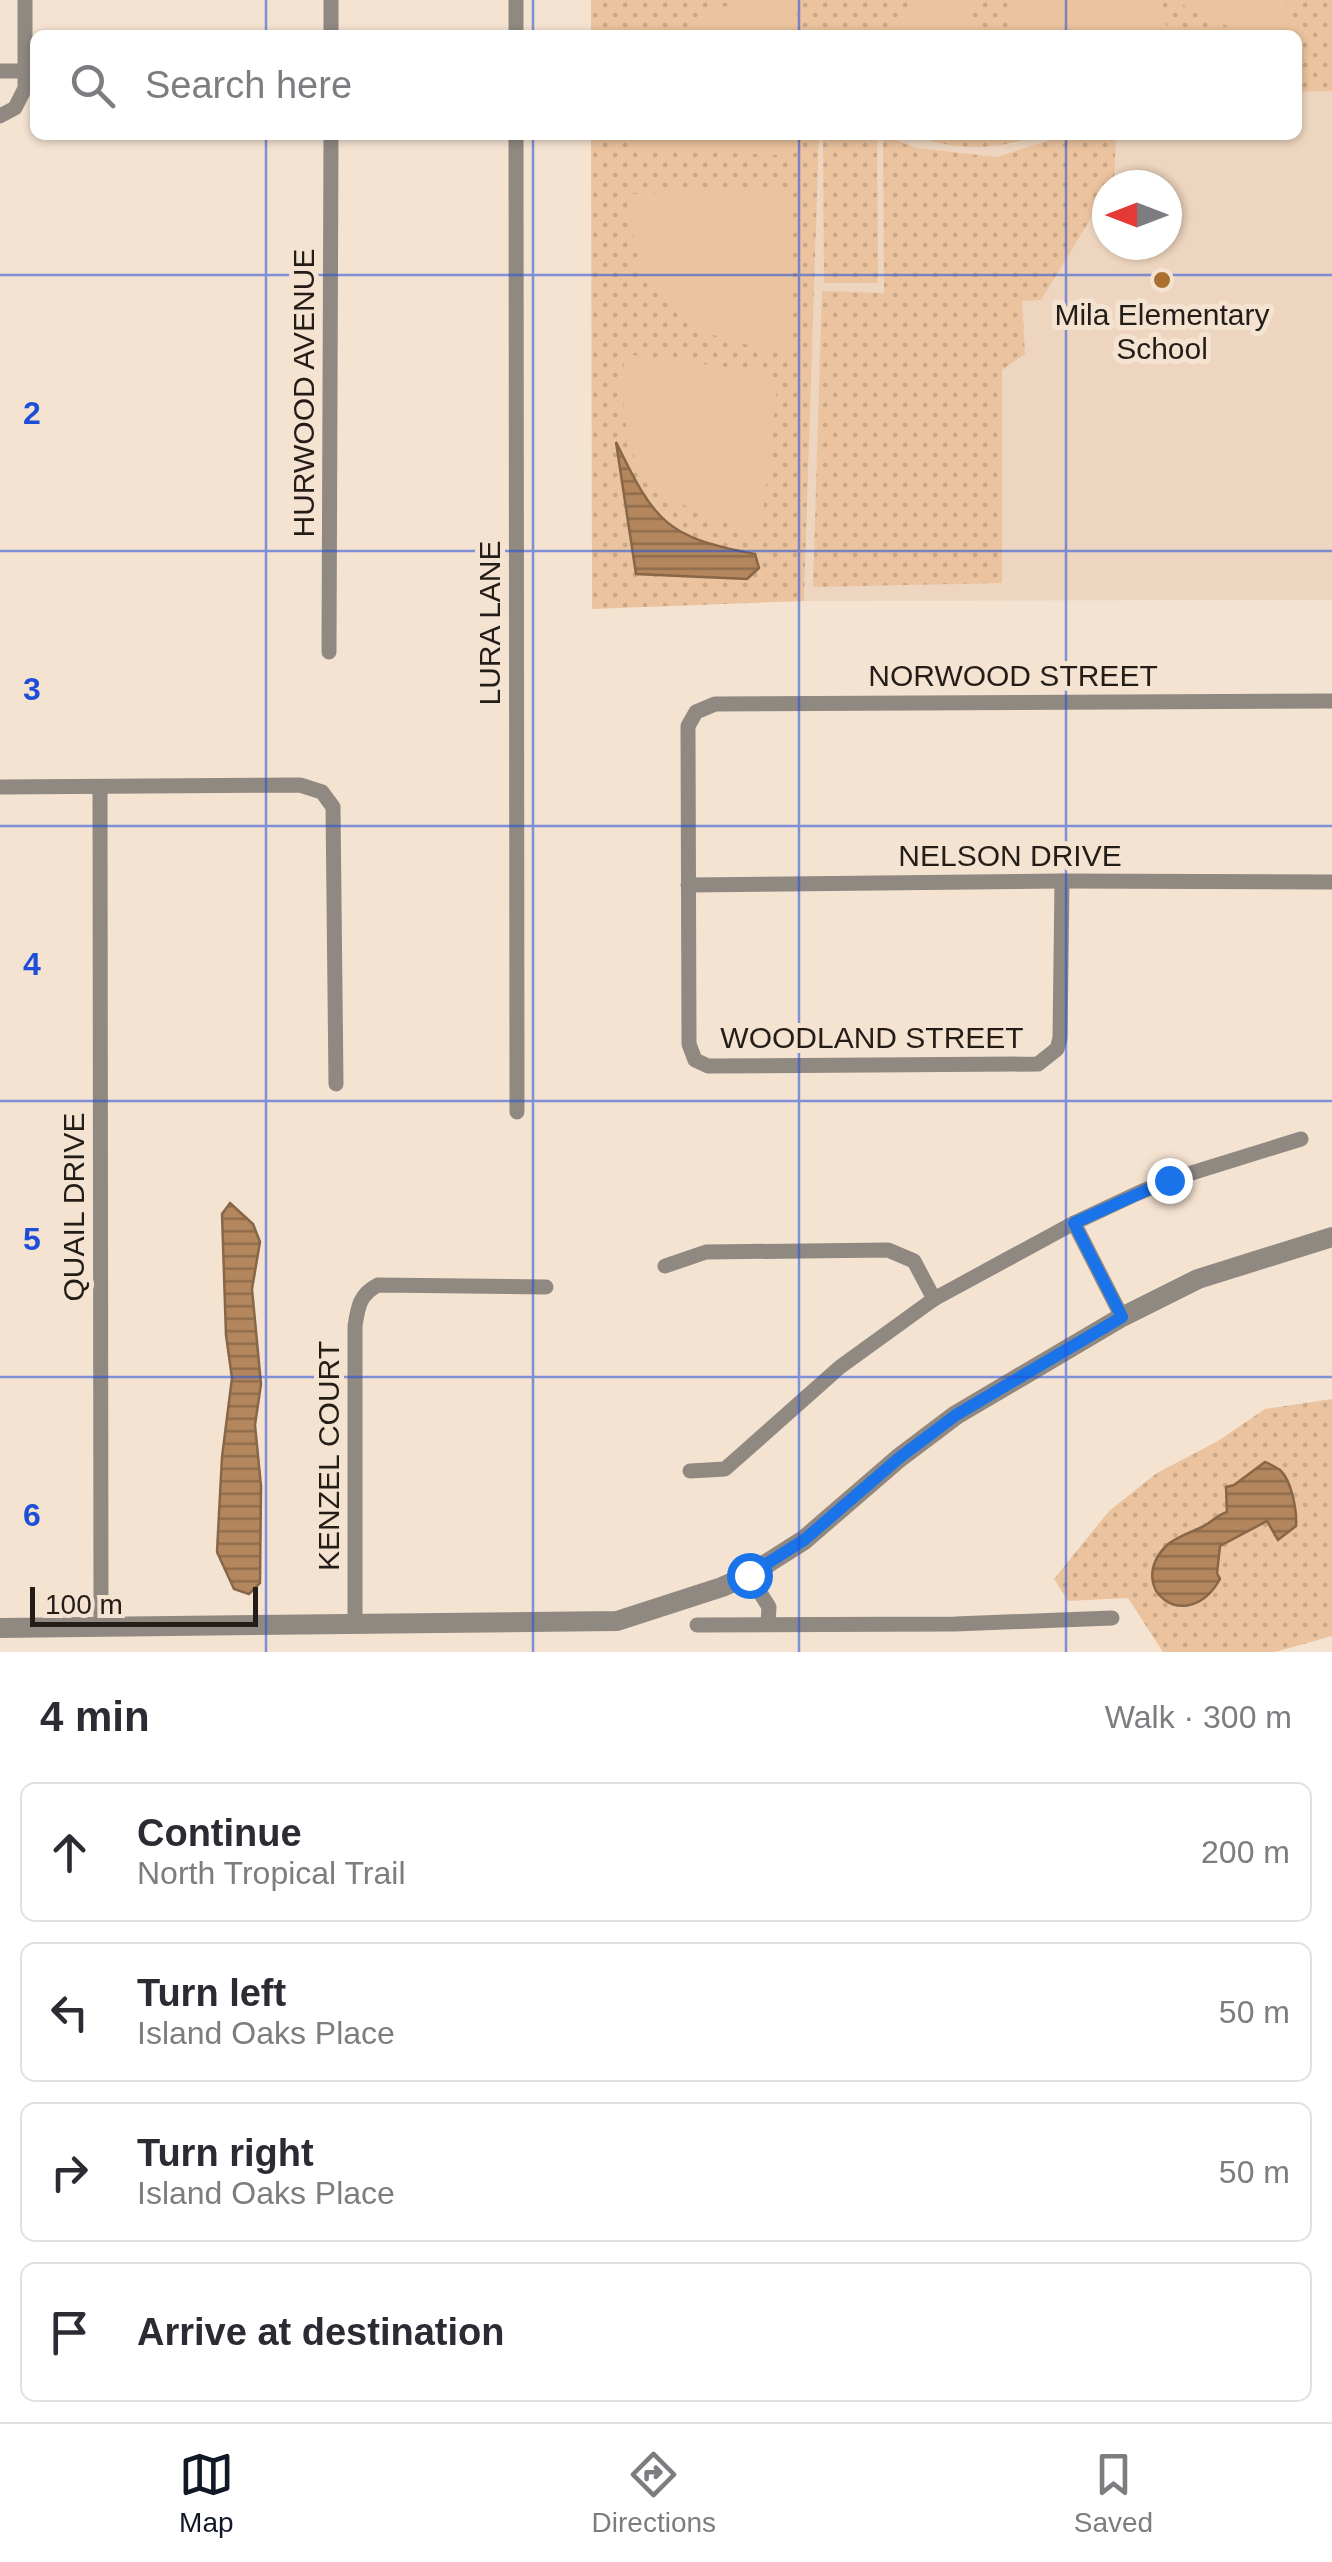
<!DOCTYPE html>
<meta charset="utf-8">
<style>
:root{--surface:#fff;--page:#f2f2f3;--text:#2b2b33;--muted:#7c7c81;--line:#e1e1e2;--accent:#111827}
body{margin:0;font-family:Helvetica,sans-serif;background:var(--page);color:var(--text)}
.compass{position:absolute;left:1092px;top:170px;width:90px;height:90px;border-radius:50%;background:var(--surface);box-shadow:0 2px 8px #0004;rotate:270deg}
.scale{position:absolute;left:30px;bottom:25px;width:228px;box-sizing:border-box;padding-left:10px;border:5px solid #241d17;border-top:0;font-size:28px;line-height:35px;white-space:nowrap;color:#241d17;-webkit-text-stroke:8px #f5e3d2;paint-order:stroke}
.stop{position:absolute;width:30px;height:30px;margin:-22px;border:8px solid #1a73e8;border-radius:50%;background:#fff}
.stop.end{background:#1a73e8;border-color:#fff;box-shadow:0 2px 10px #0008}
.list{margin:0;padding:0;list-style:none}
h2{display:flex;justify-content:space-between;align-items:center;height:130px;margin:0;padding:0 40px;font-size:42px}
h2 small{font-size:32px;font-weight:400;color:var(--muted)}
.list li{display:grid;grid-template-columns:65px 1fr auto;gap:30px;align-items:center;box-sizing:border-box;height:140px;margin:0 20px 20px;padding:0 20px;border:2px solid var(--line);border-radius:15px}
.list b{display:block;font-size:38px;white-space:nowrap}
.list p{margin:0;font-size:32px;white-space:nowrap;color:var(--muted)}
.list em{font-size:32px;font-style:normal;color:var(--muted)}
.icon{flex:none;width:55px;height:55px;fill:none;stroke:currentColor;stroke-width:2;stroke-linecap:round;stroke-linejoin:round}
.map{position:relative;flex:none;width:1332px;height:1652px;overflow:hidden}
.search{position:absolute;background:var(--surface);box-shadow:0 2px 8px #0004;left:30px;right:30px;top:30px;height:110px;display:flex;align-items:center;gap:25px;box-sizing:border-box;padding:0 35px;border-radius:15px;color:var(--muted);font-size:38px}
.sheet{height:770px;background:var(--surface)}
nav{display:flex;justify-content:space-around;align-items:center;box-sizing:border-box;height:140px;border-top:2px solid var(--line);background:var(--surface);font-size:28px;color:var(--muted)}
nav a{display:grid;justify-items:center;gap:5px}
nav .on{color:var(--accent)}
.map>svg:first-child{display:block}
</style>
<div class="map">
<svg width="1332" height="1652" viewBox="0 0 1332 1652">
<defs>
<pattern id="grass-dots" width="8" height="8" patternUnits="userSpaceOnUse" patternTransform="scale(2.5)"><rect width="8" height="8" fill="#ebc39e"/><path d="M2 2h.1M6 6h.1" fill="none" stroke="#c9a787" stroke-width="1.8" stroke-linecap="round"/></pattern>
<pattern id="water-rules" width="6" height="5" patternUnits="userSpaceOnUse" patternTransform="scale(2.5)"><rect width="6" height="5" fill="#b3865d"/><path d="M0 2.5h6" fill="none" stroke="#916d4c"/></pattern>
</defs>
<rect width="100%" height="100%" fill="#f5e3d2"/>
<path fill="#edd5bf" fill-rule="evenodd" d="M1332 91V600L804 601 819 135H911L929 141 1014 144 1043 135H1297V92ZM1107 185H1167V245H1107Z"/>
<g fill="url(#grass-dots)">
<polygon points="591,0 1332,0 1332,91 1297,92 1297,35 591,35"/>
<polygon points="591,135 819,135 804,601 592,609"/>
<polygon points="823,135 877,135 878,283 824,283"/>
<polygon points="883,135 916,148 997,157 1065,135 1116,135 1114,180 1107,185 1107,192 1041,300 1022,301 1025,354 1002,370 1002,583 813,587 822,291 884,293"/>
<path d="M911 135H1043C993 150 961 152 911 135Z"/>
<polygon points="1332,1399 1332,1636 1275,1652 1163,1652 1128,1598 1068,1601 1054,1579 1109,1511 1157,1473 1218,1441 1265,1409"/>
</g>
<g fill="#ebc39e">
<polygon points="739,0 796,0 797,35 681,35 713,12"/>
<polygon points="921,0 970,0 971,35 892,35 910,6"/>
<polygon points="1010,0 1159,0 1169,35 1010,35"/>
<path d="M1177 0H1287V29C1248 36 1207 24 1177 0Z"/>
<polygon points="641,135 802,135 802,138 786,155 640,150"/>
<path d="M773 190 789 204 788 348C692 349 627 293 631 194Z"/>
<path d="M625 354 766 372 777 388 761 531C723 524 692 514 662 490 656 486 648 481 644 475 623 443 620 391 625 354Z"/>
</g>
<g fill="url(#water-rules)" stroke="#886648" stroke-width="2.5">
<path d="M616 442C655 522 665 537 755 554L759 568 747 579 636 574Z"/>
<polygon points="230,1203 253,1224 260,1242 252,1289 261,1384 255,1425 261,1486 260,1583 249,1594 234,1589 217,1552 222,1457 232,1378 226,1335 222,1214"/>
<path d="M1265 1462C1266 1462 1279 1469 1280 1470 1292 1481 1297 1511 1296 1526L1278 1540 1267 1521 1220 1546 1217 1573 1220 1579C1188 1637 1123 1589 1167 1545 1176 1537 1191 1532 1202 1527 1212 1522 1217 1515 1227 1512L1226 1487 1234 1485Z"/>
</g>
<g fill="none" stroke-linecap="round" stroke-linejoin="round">
<g stroke="#908982" stroke-width="15">
<polyline points="331,0 331,35"/>
<polyline points="516,0 516,35"/>
<polyline points="0,71 25,71"/>
<polyline points="0,116 15,108 25,88 25,0"/>
<polyline points="516,135 517,1112"/>
<polyline points="329,652 331,135"/>
<polyline points="0,787 300,785 322,792 333,807 336,1084"/>
<polyline points="100,788 101,1626"/>
<polyline points="1062,881 1060,1038 1057,1049 1038,1064 708,1066 695,1060 689,1044 688,726 696,712 715,704 1332,701"/>
<polyline points="688,885 1062,881 1332,882"/>
<polyline points="1074,1223 1122,1317"/>
<polyline points="665,1266 706,1252 888,1250 914,1261 934,1299"/>
<polyline points="690,1471 725,1469 840,1367 934,1299 1074,1223 1136,1194 1169,1180 1301,1139"/>
<polyline points="749,1575 769,1607 768,1624"/>
<path d="M355 1623V1326C358 1306 360 1294 378 1285L546 1287"/>
<polyline points="697,1625 955,1624 1112,1618"/>
</g>
<polyline stroke="#908982" stroke-width="20" points="0,1628 617,1621 722,1587 749,1575 804,1540 899,1458 956,1415 1122,1317 1198,1279 1332,1237"/>
</g>
<g fill="none" stroke-linecap="round" stroke-linejoin="round">
<polyline stroke="#1a73e8" stroke-width="12" points="749,1575 804,1540 899,1458 956,1415 1122,1317 1074,1223 1169,1180"/>
</g>
<path fill="none" stroke="#1d4ed8" stroke-width="2.5" stroke-opacity="0.55" d="M266 0V35M533 0V35M799 0V35M1066 0V35M266 135V1652M533 135V1652M799 135V1652M1066 135V1652M0 275H1332M0 551H1332M0 826H1332M0 1101H1332M0 1377H1332"/>
<circle fill="#ab6f32" stroke="#f5e3d2" stroke-width="4" cx="1162" cy="280" r="10"/>
<g text-anchor="middle" dominant-baseline="central" stroke-width="10" stroke-linejoin="round" paint-order="stroke">
<g font-size="30" fill="#241d17" stroke="#f5e3d2">
<text x="1162" y="314">Mila Elementary<tspan x="1162" dy="34">School</tspan></text>
</g>
<g font-size="30" fill="#241d17" stroke="#f5e3d2">
<text transform="translate(303 393) rotate(-90)">HURWOOD AVENUE</text>
<text transform="translate(489 623) rotate(-90)">LURA LANE</text>
<text x="1013" y="675">NORWOOD STREET</text>
<text x="1010" y="855">NELSON DRIVE</text>
<text x="872" y="1037">WOODLAND STREET</text>
<text transform="translate(73 1207) rotate(-90)">QUAIL DRIVE</text>
<text transform="translate(328 1456) rotate(-90)">KENZEL COURT</text>
</g>
</g>
<g font-size="32" text-anchor="middle" font-weight="bold" fill="#1d4ed8" stroke="#f5e3d2" stroke-width="10" stroke-linejoin="round" paint-order="stroke">
<text x="32" y="424">2</text>
<text x="32" y="700">3</text>
<text x="32" y="975">4</text>
<text x="32" y="1250">5</text>
<text x="32" y="1526">6</text>
</g>
</svg>
<svg class="compass" viewBox="-18 -18 36 36"><path d="M0-13l5 13h-10z" fill="#e53935"/><path d="M0 13l5-13h-10z" fill="#7c7c81"/></svg>
<div class="scale">100 m</div>
<div class="stop" style="left:749px;top:1575px"></div>
<div class="stop end" style="left:1169px;top:1180px"></div>
<div class="search"><svg class="icon" aria-label="search" viewBox="0 0 24 24"><circle cx="10" cy="10" r="6"/><path d="M15 15l6 6"/></svg>Search here</div>
</div>
<section class="sheet">
<h2>4 min<small>Walk · 300 m</small></h2>
<ul class="list">
<li><svg class="icon" aria-label="ahead" viewBox="0 0 24 24"><path d="M12 20V5M6 11l6-6 6 6"/></svg><div><b>Continue</b><p>North Tropical Trail</p></div><em>200 m</em></li>
<li><svg class="icon" aria-label="left" viewBox="0 0 24 24"><path d="M17 20v-9H6M10 6l-5 5 5 5"/></svg><div><b>Turn left</b><p>Island Oaks Place</p></div><em>50 m</em></li>
<li><svg class="icon" aria-label="right" viewBox="0 0 24 24"><path d="M7 20v-9h11M14 6l5 5-5 5"/></svg><div><b>Turn right</b><p>Island Oaks Place</p></div><em>50 m</em></li>
<li><svg class="icon" aria-label="arrive" viewBox="0 0 24 24"><path d="M6 21V4h12l-3 4 3 4H6"/></svg><div><b>Arrive at destination</b></div></li>
</ul>
</section>
<nav>
<a class="on"><svg class="icon" aria-label="map" viewBox="0 0 24 24"><path d="M3 6l6-2 6 2 6-2v14l-6 2-6-2-6 2zM9 4v14M15 6v14"/></svg>Map</a>
<a><svg class="icon" aria-label="directions" viewBox="0 0 24 24"><path d="M12 3l9 9-9 9-9-9zM9 14v-3h6M13 9l2 2-2 2"/></svg>Directions</a>
<a><svg class="icon" aria-label="saved" viewBox="0 0 24 24"><path d="M7 4h10v16l-5-4-5 4z"/></svg>Saved</a>
</nav>
